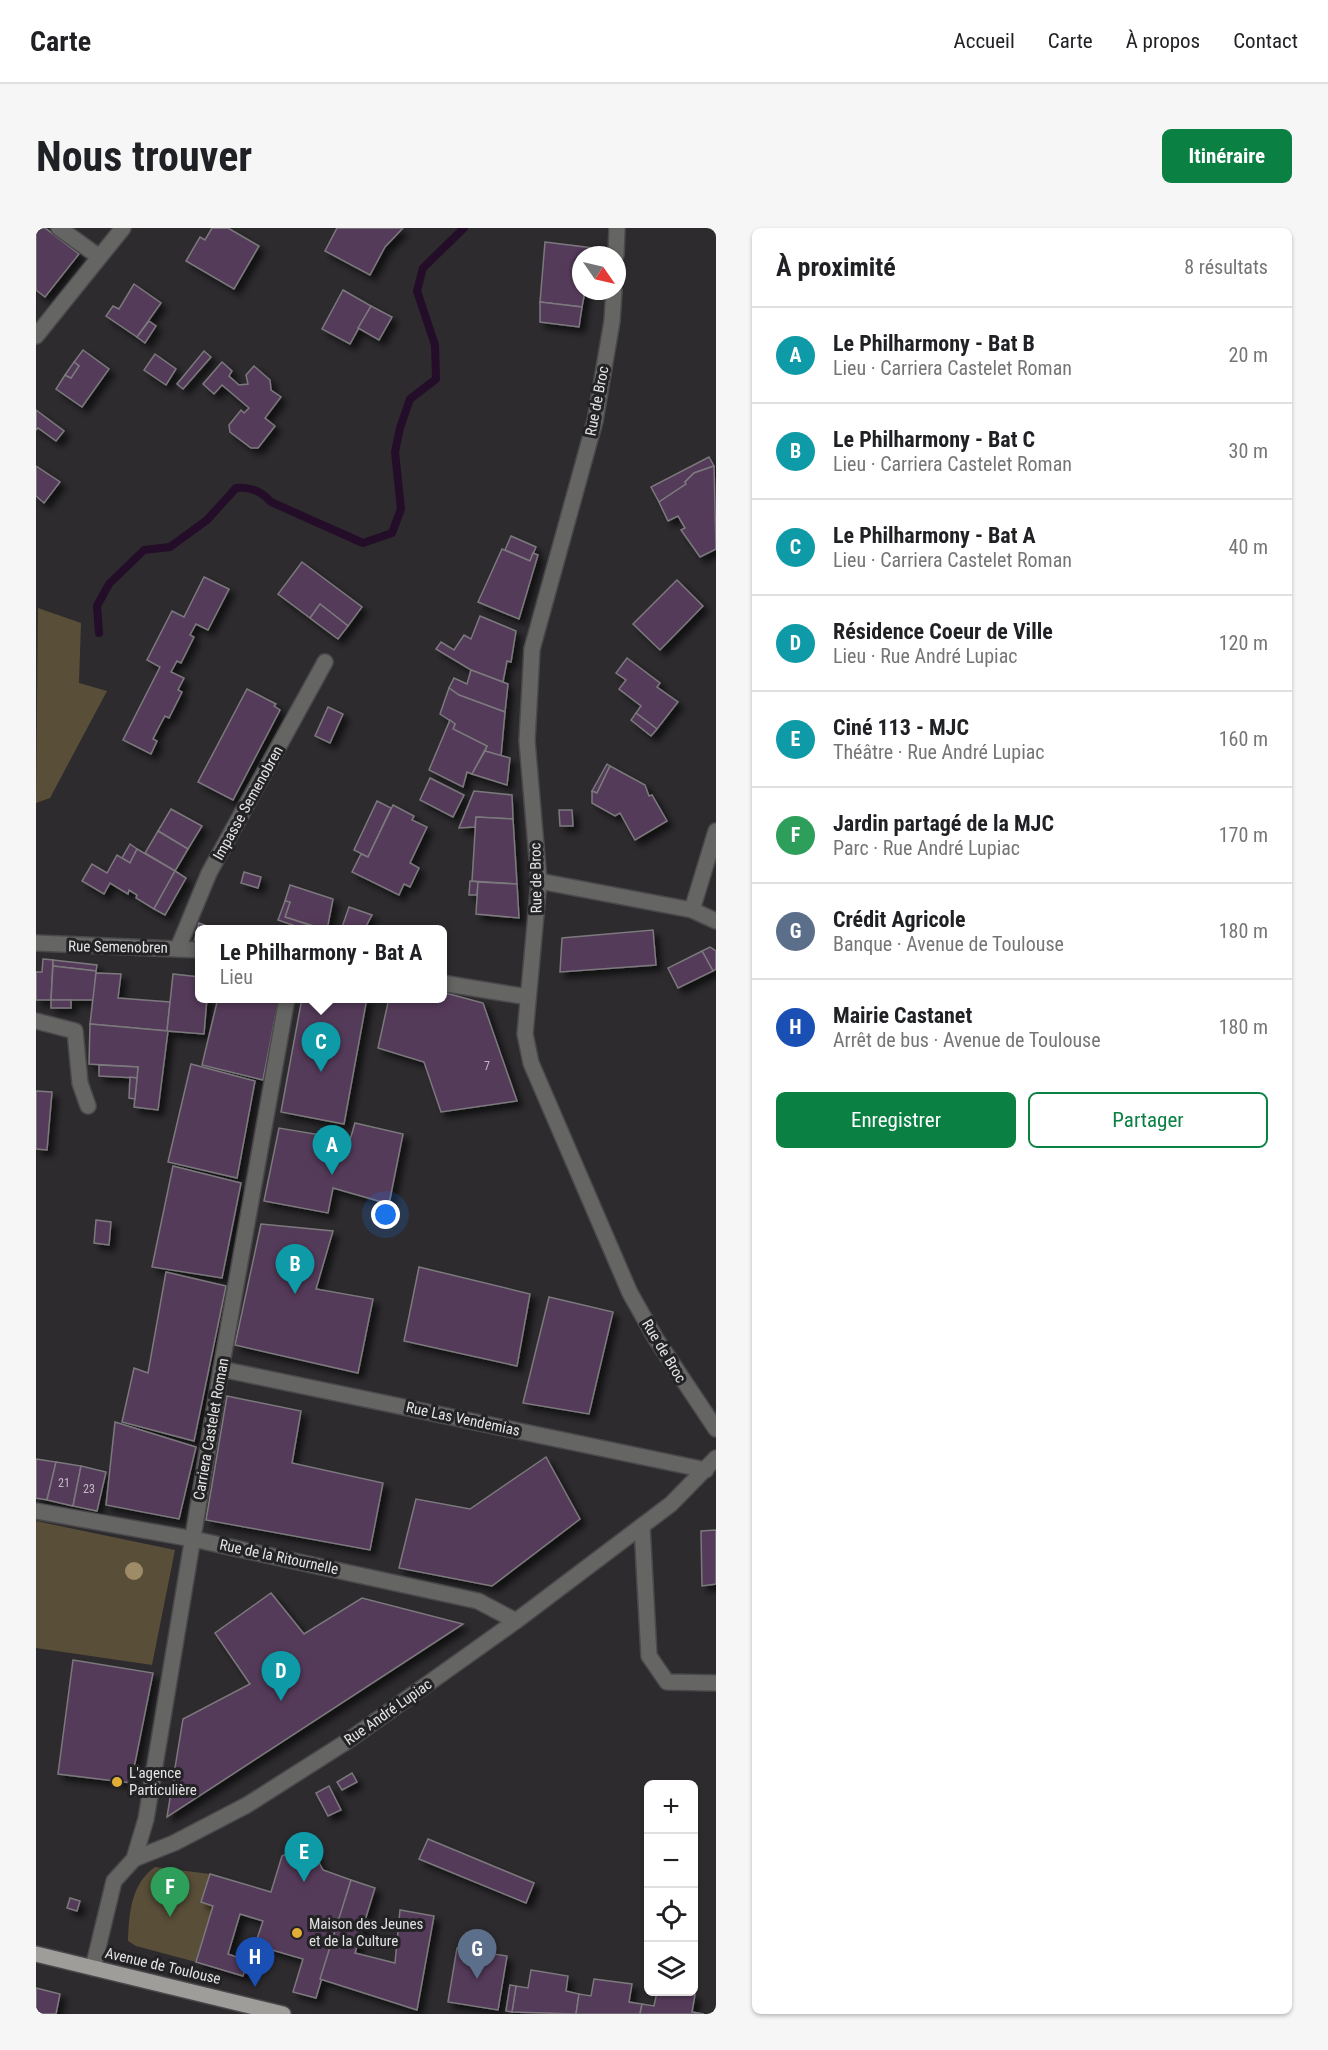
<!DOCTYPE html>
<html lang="fr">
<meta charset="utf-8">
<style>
:root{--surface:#fff;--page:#f6f6f6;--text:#202124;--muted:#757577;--line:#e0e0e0;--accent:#0b8043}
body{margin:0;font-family:"Roboto Condensed",sans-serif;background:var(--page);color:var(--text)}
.controls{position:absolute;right:18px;bottom:18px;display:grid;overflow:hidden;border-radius:9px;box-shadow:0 2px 4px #0004}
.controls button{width:54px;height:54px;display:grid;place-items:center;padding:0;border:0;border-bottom:2px solid var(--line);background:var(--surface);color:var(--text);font:30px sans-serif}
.compass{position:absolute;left:536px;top:18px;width:54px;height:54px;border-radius:50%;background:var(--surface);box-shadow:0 2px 4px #0004;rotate:124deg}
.you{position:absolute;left:350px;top:987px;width:21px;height:21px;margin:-15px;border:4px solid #fff;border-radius:50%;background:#1a73e8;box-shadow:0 0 0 9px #1a73e833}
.badge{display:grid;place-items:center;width:39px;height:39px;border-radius:50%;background:var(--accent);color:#fff;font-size:20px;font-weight:700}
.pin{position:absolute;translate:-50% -50px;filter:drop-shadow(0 2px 3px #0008)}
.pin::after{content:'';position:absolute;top:32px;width:21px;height:18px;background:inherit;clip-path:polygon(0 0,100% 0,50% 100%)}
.popup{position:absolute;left:159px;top:697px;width:252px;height:78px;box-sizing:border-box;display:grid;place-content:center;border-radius:9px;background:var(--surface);filter:drop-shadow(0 2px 4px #0005);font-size:20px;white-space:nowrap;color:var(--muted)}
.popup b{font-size:22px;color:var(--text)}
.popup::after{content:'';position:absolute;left:50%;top:100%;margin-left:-12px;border:12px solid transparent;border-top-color:var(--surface)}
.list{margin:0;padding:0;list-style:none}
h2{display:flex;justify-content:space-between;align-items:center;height:78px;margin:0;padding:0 24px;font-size:26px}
h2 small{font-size:20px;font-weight:400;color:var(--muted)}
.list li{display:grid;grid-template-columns:39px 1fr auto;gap:18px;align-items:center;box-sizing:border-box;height:96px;padding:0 24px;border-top:2px solid var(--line)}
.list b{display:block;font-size:22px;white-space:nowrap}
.list p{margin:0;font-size:20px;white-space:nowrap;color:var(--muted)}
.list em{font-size:20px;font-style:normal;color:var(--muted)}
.actions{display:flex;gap:12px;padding:18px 24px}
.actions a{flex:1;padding:14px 0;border:2px solid var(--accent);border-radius:9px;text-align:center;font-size:21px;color:var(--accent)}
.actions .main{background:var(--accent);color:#fff}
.icon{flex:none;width:33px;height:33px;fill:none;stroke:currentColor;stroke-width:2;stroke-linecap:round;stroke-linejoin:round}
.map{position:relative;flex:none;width:680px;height:1786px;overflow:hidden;border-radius:9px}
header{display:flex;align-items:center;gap:36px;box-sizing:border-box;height:84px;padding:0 30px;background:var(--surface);border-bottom:2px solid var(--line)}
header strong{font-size:28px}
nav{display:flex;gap:33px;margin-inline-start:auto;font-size:21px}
.intro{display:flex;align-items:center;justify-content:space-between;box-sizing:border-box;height:144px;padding:0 36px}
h1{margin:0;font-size:42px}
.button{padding:15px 27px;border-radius:9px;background:var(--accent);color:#fff;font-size:21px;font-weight:700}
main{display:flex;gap:36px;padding:0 36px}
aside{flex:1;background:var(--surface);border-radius:9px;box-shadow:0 2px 4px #0004}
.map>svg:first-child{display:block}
</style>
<header>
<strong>Carte</strong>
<nav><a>Accueil</a><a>Carte</a><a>À propos</a><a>Contact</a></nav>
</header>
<div class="intro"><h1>Nous trouver</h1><a class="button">Itinéraire</a></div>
<main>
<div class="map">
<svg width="680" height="1786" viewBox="0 0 680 1786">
<defs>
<filter id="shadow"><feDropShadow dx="5.5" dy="5.5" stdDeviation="3" flood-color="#0009"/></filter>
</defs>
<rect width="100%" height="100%" fill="#2d2b2e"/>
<g fill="#594e38">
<polygon points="2,380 45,395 43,455 71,463 14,570 0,575"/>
<polygon points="0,1293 139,1322 116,1437 0,1420"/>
<path d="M119 1639 174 1646 165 1674 177 1678 160 1734 100 1718 92 1713C93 1685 95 1656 119 1639Z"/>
</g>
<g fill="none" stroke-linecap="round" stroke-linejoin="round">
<path stroke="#240d29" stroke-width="8" d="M63 405 61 378 73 356 108 322 134 319 171 292 200 260C215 259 225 263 235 274L327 315 356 305 365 281 359 224 364 200 374 171 400 151 399 117 381 63 387 40 428 0"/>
</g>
<g fill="#543a5a" stroke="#7b797c" stroke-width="1.5" filter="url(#shadow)">
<polygon points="0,0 9,0 43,26 9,69 0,62"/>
<polygon points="176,0 192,0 223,18 198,61 150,33 164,9 169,12"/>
<polygon points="301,0 367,0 349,19 334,47 289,23"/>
<polygon points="509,14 557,20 556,27 545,27 545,63 549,63 546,79 504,74"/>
<polygon points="98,56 125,75 101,109 70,88 77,78 83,81"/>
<polygon points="307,62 335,78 314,116 286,101"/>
<polygon points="504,74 546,79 543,99 504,94"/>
<polygon points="335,78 356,89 343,112 322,100"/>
<polygon points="113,93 120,98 109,115 101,109"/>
<polygon points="47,122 73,141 46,179 20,161 29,147 35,150 43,138 38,134"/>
<polygon points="168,123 175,129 147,161 141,156"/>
<polygon points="119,126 140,141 130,157 108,142"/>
<polygon points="38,134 43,138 35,150 29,147"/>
<polygon points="186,134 196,143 193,148 203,157 212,156 210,147 218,138 234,152 235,162 245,169 229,190 239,198 222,220 215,220 194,204 193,197 205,182 208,185 213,180 186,157 178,166 167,156"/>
<polygon points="0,182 28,203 20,213 2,200 0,202"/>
<polygon points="673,229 678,238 658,245 649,254 650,256 623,274 615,259"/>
<polygon points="0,238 24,254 8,275 0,268"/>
<polygon points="678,238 680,321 664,329 645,302 649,300 642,288 632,293 623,274 650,256 649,254 658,245"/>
<polygon points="475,308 500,319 494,333 469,322"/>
<polygon points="466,321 494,333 497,325 502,327 483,391 442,374"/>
<polygon points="266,334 326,379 312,398 284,376 274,390 242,366"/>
<polygon points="168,349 193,361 172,402 160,396 154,407 158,409 145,435 141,433 135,444 148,450 142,462 146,464 133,490 129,488 123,499 117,511 121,513 115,526 87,512 124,439 111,432 136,383 148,389"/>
<polygon points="641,352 667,378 624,422 597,396"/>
<polygon points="284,376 312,398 302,411 274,390"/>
<polygon points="444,388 480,403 475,434 471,433 467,454 435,442 400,421 405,414 418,422 428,407 435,411"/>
<polygon points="591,430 624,455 621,459 642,474 621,501 600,485 605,478 583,461 590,452 580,445"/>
<polygon points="435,442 472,456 469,484 423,467 413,460 418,450 431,456"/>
<polygon points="413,460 423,467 469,484 465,528 449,523 451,518 417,501 419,496 404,486"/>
<polygon points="211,461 240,476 238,478 244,482 197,572 162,554"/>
<polygon points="292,479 307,486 294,515 279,508"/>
<polygon points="600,485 621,501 615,508 595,492"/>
<polygon points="414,492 419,496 417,501 451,518 436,546 431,544 427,559 393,542"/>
<polygon points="449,523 474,530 471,557 436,546"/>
<polygon points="571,536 574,538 561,565 556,563"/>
<polygon points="574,538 609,557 613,568 616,567 631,593 599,612 584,585 579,588 556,575 556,563 561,565"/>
<polygon points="394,550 428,567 417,589 384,572"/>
<polygon points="438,563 476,567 477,591 440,589 439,599 423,600"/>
<polygon points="341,573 355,580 332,629 318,622"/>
<polygon points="357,577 378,588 376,592 391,599 374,635 383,640 374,659 368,656 363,667 316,644 325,626 332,629"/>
<polygon points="135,581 166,598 152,621 122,603"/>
<polygon points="523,582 536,582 537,598 524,598"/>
<polygon points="440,589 477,591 481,656 436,653"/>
<polygon points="122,603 152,621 139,643 109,625"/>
<polygon points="94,616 101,621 94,635 86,630"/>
<polygon points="101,621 139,643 118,681 100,670 101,667 93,662 92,666 74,655 68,666 46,653 56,636 71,645 81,627 94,635"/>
<polygon points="139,643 150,650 129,687 118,681"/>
<polygon points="208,644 225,649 222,660 205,655"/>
<polygon points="434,653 442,654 441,667 433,667"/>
<polygon points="442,654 481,656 483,690 440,686"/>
<polygon points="254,657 297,671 291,702 249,689 254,674 249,673"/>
<polygon points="249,673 254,674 249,689 288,702 271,702 242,692"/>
<polygon points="313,679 336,687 328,702 305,702"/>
<polygon points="163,695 176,700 164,702 164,722 156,721"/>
<polygon points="617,702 620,737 524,744 526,710"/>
<polygon points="674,719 680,723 680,741 677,743 666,723"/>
<polygon points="666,723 677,743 642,760 632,740"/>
<polygon points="7,731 17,732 15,772 0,772 0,744 6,744"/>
<polygon points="17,732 61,737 60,743 17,738"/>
<polygon points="17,738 60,743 58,772 15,772"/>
<polygon points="60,745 85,746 82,770 134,774 131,803 54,796"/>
<polygon points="137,746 164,749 164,770 171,770 168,806 131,803"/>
<polygon points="406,764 447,775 481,873 405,884 388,834 342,820 353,770 406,770"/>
<polygon points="182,770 243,770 227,852 166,837"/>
<polygon points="266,770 331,770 308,896 245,884"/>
<rect x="15" y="772" width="20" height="8"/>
<polygon points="54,796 132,803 122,882 98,879 102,839 53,836"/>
<polygon points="155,836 219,853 201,950 132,934"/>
<polygon points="63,837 102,839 101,850 63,848"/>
<polygon points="94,849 101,850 99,871 93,870"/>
<polygon points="0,863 16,864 11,922 0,921"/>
<polygon points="319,895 367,906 353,976 297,960 292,985 228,973 243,900 314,912"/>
<polygon points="137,938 205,955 186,1050 116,1039"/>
<polygon points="60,992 75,994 73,1017 58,1015"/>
<polygon points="225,996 297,1003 280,1061 337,1071 322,1145 199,1117"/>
<polygon points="383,1039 494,1066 481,1138 368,1113"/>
<polygon points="130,1044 190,1058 158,1213 86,1194 98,1140 112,1145"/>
<polygon points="513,1069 577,1084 553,1186 487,1175"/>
<polygon points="191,1168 265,1183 256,1235 347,1255 334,1322 170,1292"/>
<polygon points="79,1194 160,1219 143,1291 70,1277"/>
<polygon points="510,1229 544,1291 456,1358 363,1340 380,1271 434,1281"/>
<polygon points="0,1231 20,1234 11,1272 0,1270"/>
<polygon points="20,1234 45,1238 37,1278 11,1272"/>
<polygon points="45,1238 70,1244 61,1283 37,1278"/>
<polygon points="680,1302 680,1356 666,1358 665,1303"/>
<polygon points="235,1365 268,1406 326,1370 427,1396 131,1589 147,1491 214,1456 179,1405"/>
<polygon points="37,1432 117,1445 95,1555 22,1546"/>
<polygon points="316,1545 321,1554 306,1562 301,1554"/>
<polygon points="293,1558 305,1582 292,1588 280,1565"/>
<polygon points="392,1611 498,1655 490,1675 383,1631"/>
<polygon points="262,1620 278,1625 287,1642 315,1652 280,1770 257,1764 267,1731 219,1717 227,1693 204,1686 192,1726 212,1733 207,1748 160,1734 177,1678 165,1674 174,1646 235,1664 246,1628"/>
<polygon points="315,1652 339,1660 319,1725 359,1735 364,1682 398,1688 381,1782 284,1751"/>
<polygon points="34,1670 44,1673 41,1683 31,1680"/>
<polygon points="421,1720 471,1728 462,1782 412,1774"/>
<polygon points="495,1742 532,1748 530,1763 543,1766 540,1786 476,1784 480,1758 492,1760"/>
<polygon points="558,1751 596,1756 593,1774 606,1776 604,1786 540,1786 543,1766 555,1768"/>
<polygon points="474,1757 480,1758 476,1784 470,1783"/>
<polygon points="0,1760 24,1766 20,1786 0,1786"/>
<polygon points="621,1764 659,1767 656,1784 668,1786 604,1786 606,1776 618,1778"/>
</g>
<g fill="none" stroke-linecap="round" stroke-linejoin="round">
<defs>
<g id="minor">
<polyline points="23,0 62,28"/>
<polyline points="580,27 581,0"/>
<polyline points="578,63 576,93 559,193 496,421 491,513 503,653 489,806 495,835 594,1065 620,1111 680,1201"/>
<polyline points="0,108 87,0"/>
<polyline points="503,653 656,682 680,693"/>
<polyline points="656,682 680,603"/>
<polyline points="0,715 164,722"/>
<polyline points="142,720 173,645 289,434"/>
<polyline points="406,755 492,769"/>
<polyline points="0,793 39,803 44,855 52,878"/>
<polyline points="185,1141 670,1242"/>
<polyline points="0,1283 157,1311 442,1373 480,1393"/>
<polyline points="606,1298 613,1428 631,1454 680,1455"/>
<polyline points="98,1631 110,1591 185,1141 251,770"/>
<polyline points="57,1740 78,1653 98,1631 138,1615 211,1577 310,1514 480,1393 635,1276 680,1230"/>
</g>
<polyline id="major" points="0,1726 247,1786"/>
</defs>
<use href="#minor" stroke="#4a484b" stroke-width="18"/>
<use href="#major" stroke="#4a484b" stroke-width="18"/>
<use href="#minor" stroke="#656563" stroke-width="15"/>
<use href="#major" stroke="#9e9d9a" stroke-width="15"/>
</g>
<circle fill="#9e8b68" cx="98" cy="1343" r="9"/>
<g fill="#e3ae35" stroke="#232224" stroke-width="2">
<circle cx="81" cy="1554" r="6"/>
<circle cx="261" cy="1705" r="6"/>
</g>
<g text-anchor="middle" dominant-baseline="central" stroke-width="6" stroke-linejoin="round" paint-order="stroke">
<g font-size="12" fill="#c0b9c2">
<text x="451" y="838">7</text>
<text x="28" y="1255">21</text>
<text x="53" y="1261">23</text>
</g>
<g font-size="15" fill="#e4e3e4" stroke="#232224">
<text transform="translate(561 173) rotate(-79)">Rue de Broc</text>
<text transform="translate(212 575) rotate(-61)">Impasse Semenobren</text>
<text transform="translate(500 650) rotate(-91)">Rue de Broc</text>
<text transform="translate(82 719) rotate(1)">Rue Semenobren</text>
<text transform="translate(628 1123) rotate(59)">Rue de Broc</text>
<text transform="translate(427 1191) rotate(12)">Rue Las Vendemias</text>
<text transform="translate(175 1201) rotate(-80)">Carriera Castelet Roman</text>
<text transform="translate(243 1329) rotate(12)">Rue de la Ritournelle</text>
<text transform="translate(352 1484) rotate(-35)">Rue André Lupiac</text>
<text transform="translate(127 1738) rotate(13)">Avenue de Toulouse</text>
</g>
<g font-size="15" fill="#e4e3e4" stroke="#232224" text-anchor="start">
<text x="93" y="1545">L'agence<tspan x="93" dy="17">Particulière</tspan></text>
<text x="273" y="1696">Maison des Jeunes<tspan x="273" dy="17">et de la Culture</tspan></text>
</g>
</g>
</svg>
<div class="controls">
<button>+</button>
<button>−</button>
<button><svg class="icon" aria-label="locate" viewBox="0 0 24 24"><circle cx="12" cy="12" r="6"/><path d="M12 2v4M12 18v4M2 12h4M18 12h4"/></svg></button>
<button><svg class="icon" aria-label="layers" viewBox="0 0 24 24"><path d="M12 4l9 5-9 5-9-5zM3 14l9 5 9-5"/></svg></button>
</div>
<svg class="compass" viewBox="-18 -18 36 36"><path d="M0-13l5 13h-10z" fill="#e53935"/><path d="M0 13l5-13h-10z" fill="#757577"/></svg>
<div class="you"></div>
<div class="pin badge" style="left:296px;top:947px;background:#0f9aa8">A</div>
<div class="pin badge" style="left:259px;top:1066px;background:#0f9aa8">B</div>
<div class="pin badge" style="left:285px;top:844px;background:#0f9aa8">C</div>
<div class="popup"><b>Le Philharmony - Bat A</b>Lieu</div>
<div class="pin badge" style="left:245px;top:1473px;background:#0f9aa8">D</div>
<div class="pin badge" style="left:268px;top:1654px;background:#0f9aa8">E</div>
<div class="pin badge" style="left:134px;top:1689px;background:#2e9e5b">F</div>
<div class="pin badge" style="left:441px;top:1751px;background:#5c6f8a">G</div>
<div class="pin badge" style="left:219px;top:1759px;background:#1a4fb4">H</div>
</div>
<aside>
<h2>À proximité<small>8 résultats</small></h2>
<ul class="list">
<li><span class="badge" style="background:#0f9aa8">A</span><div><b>Le Philharmony - Bat B</b><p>Lieu · Carriera Castelet Roman</p></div><em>20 m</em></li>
<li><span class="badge" style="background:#0f9aa8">B</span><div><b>Le Philharmony - Bat C</b><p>Lieu · Carriera Castelet Roman</p></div><em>30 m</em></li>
<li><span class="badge" style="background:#0f9aa8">C</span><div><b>Le Philharmony - Bat A</b><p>Lieu · Carriera Castelet Roman</p></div><em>40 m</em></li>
<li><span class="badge" style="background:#0f9aa8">D</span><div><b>Résidence Coeur de Ville</b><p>Lieu · Rue André Lupiac</p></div><em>120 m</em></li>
<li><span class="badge" style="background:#0f9aa8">E</span><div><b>Ciné 113 - MJC</b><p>Théâtre · Rue André Lupiac</p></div><em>160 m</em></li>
<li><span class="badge" style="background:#2e9e5b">F</span><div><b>Jardin partagé de la MJC</b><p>Parc · Rue André Lupiac</p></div><em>170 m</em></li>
<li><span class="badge" style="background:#5c6f8a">G</span><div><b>Crédit Agricole</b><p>Banque · Avenue de Toulouse</p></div><em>180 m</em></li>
<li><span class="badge" style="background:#1a4fb4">H</span><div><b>Mairie Castanet</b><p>Arrêt de bus · Avenue de Toulouse</p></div><em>180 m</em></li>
</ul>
<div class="actions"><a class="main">Enregistrer</a><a>Partager</a></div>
</aside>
</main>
